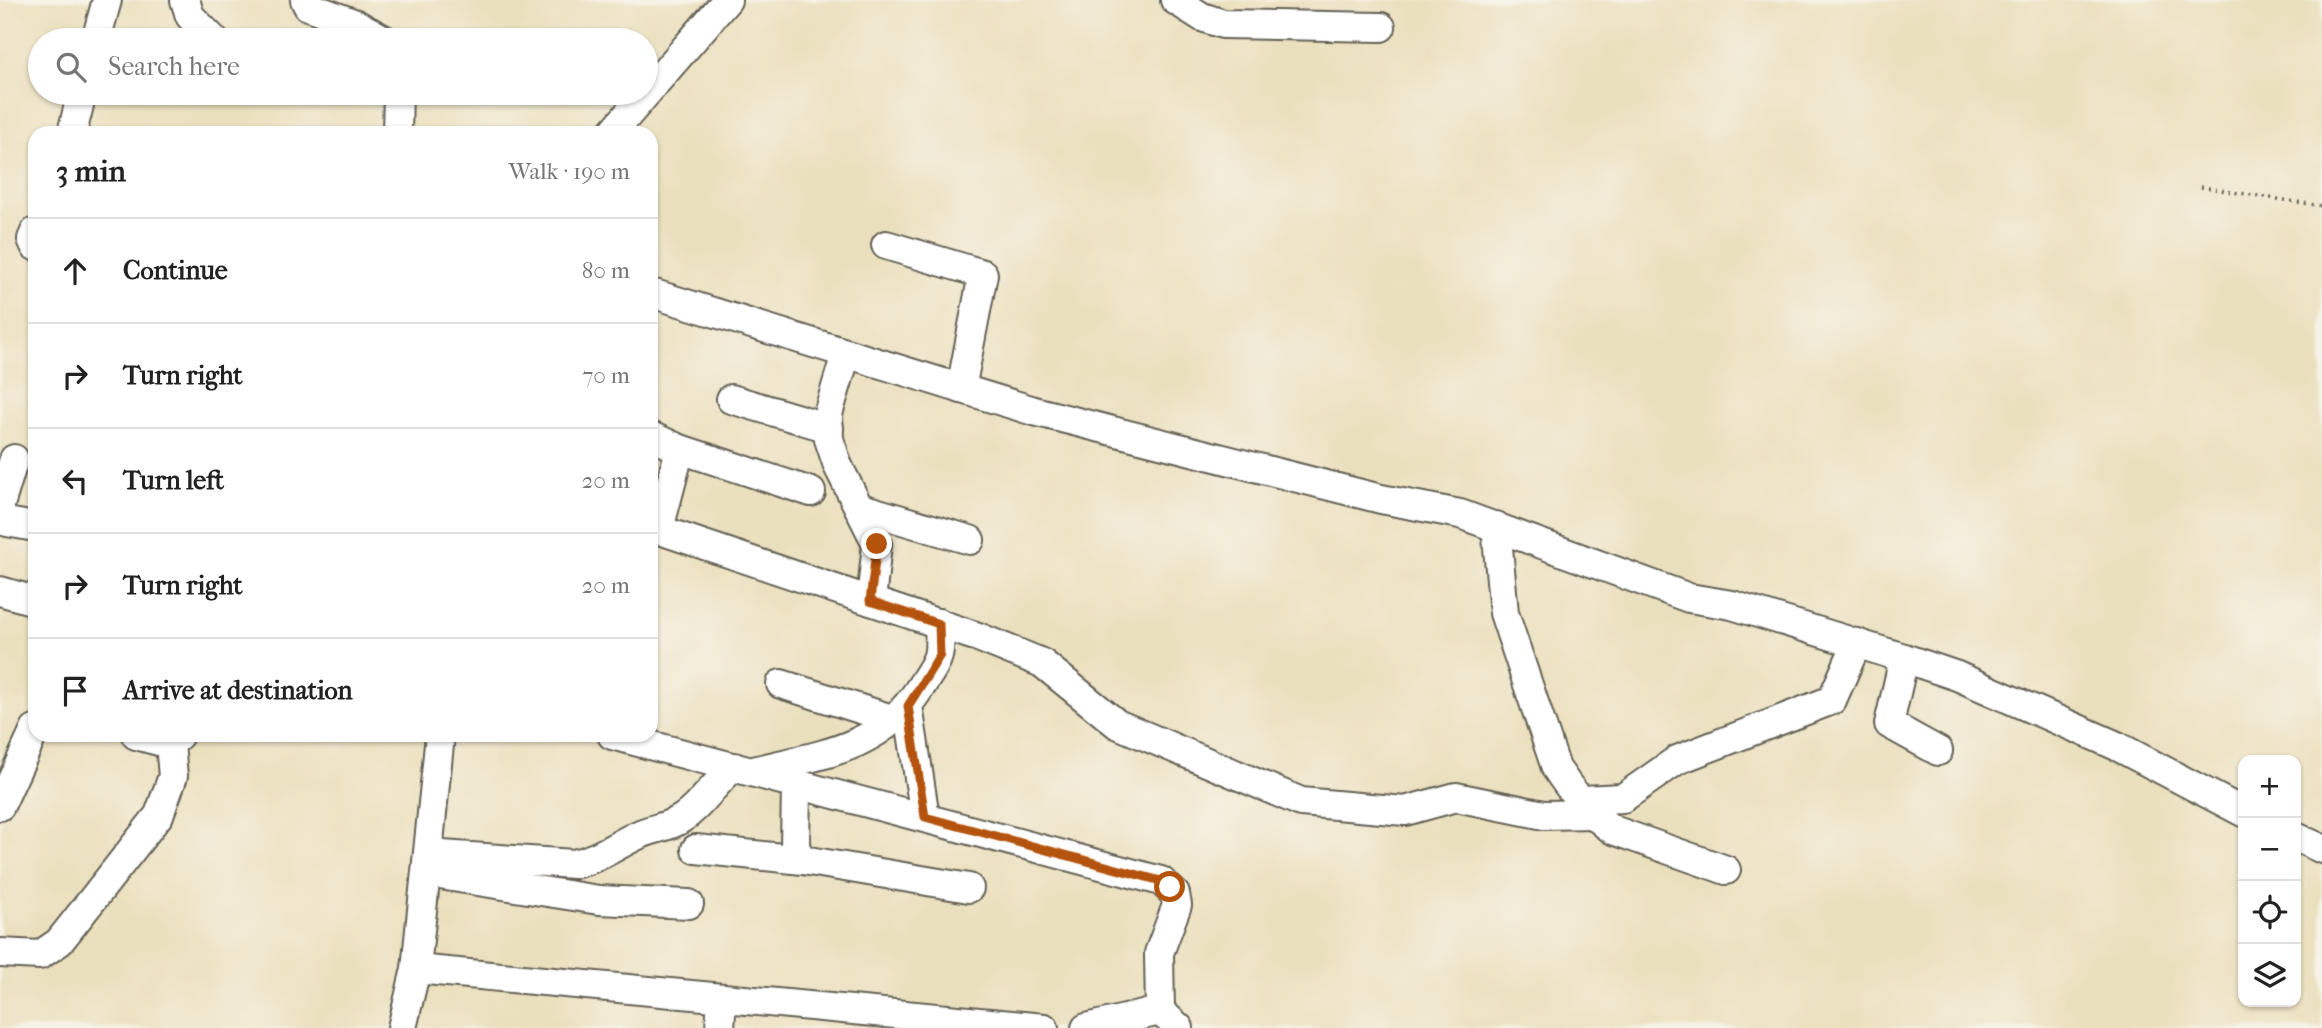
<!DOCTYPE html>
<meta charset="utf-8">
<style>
:root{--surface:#fff;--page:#f6f6f6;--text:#222;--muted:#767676;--line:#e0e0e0}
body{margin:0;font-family:"IM FELL French Canon",serif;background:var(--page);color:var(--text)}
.controls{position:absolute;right:21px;bottom:21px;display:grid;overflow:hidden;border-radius:14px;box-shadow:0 2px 5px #0004}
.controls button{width:63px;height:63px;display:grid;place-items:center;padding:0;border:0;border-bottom:2px solid var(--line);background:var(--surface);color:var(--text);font:35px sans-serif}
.stop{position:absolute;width:21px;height:21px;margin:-16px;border:5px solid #b45309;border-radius:50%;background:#fff}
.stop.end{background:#b45309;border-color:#fff;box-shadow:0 2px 7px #0008}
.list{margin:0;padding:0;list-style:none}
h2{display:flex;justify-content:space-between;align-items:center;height:91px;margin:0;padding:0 28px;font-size:30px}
h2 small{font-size:23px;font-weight:400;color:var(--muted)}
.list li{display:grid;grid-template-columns:46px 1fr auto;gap:21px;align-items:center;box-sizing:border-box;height:105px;padding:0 28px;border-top:2px solid var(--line)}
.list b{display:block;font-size:26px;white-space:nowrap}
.list em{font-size:23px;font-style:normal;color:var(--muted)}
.icon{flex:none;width:38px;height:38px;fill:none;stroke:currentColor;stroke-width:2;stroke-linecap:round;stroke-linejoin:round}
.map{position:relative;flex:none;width:2322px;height:1028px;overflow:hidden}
.search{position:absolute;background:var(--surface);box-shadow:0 2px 5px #0004;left:28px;top:28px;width:630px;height:77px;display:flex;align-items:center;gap:18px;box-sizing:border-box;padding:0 24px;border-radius:38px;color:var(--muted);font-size:26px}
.panel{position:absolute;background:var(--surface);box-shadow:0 2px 5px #0004;left:28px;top:126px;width:630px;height:616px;border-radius:21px}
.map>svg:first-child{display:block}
</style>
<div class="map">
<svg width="2322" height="1028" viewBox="0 0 2322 1028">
<rect width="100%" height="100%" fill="#f7f3e8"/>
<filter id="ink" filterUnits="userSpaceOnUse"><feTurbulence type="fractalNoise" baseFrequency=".0143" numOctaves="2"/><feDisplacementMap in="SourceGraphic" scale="14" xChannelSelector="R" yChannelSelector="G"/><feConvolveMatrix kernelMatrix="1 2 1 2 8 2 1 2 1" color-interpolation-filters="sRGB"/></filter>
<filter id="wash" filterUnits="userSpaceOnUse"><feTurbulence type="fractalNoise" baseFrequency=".00686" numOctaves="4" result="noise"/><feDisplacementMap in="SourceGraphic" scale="28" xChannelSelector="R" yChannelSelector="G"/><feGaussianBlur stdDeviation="1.57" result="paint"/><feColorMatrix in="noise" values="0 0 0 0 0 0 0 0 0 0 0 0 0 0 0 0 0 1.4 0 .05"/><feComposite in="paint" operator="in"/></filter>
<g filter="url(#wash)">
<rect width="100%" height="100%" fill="#ebe0be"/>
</g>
<g filter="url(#ink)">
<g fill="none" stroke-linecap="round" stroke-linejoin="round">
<defs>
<g id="minor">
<polyline points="185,0 190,16 214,40"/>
<polyline points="305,0 308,6 356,24 385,40"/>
<polyline points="1175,0 1202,17 1223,24 1381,27"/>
<polyline points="96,40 107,0"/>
<polyline points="72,133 82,93"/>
<polyline points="397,133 398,93"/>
<polyline points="612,133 727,0"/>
<polyline points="35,232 32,239 35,246"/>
<polyline points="886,245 983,274 961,389"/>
<polyline points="651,293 1034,411 1381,499 1460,514 1689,598 1732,605 1904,658 1957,676 2117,746 2243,812"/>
<polyline points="846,354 828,414 829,439 838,466 877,544 871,601"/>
<polyline points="731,399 829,428"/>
<polyline points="651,436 680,449 811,492"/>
<polyline points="0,505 14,459"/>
<polyline points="861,508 970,540"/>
<polyline points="0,510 1,518 7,522 35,527"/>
<path d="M1496 526 1504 613 1556 768C1570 790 1591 815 1613 830L1726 870"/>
<polyline points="651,527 978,637 1042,663 1117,724 1301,802 1405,811 1456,797 1544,815 1595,814"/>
<polyline points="659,529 680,449"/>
<polyline points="0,591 35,601"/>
<polyline points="1904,658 1889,724 1938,751"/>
<polyline points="781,684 895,720"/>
<polyline points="908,706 925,817"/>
<polyline points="136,735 170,744 179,735"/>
<polyline points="612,735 1161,881 1175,894 1177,905 1159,953 1160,1011 1179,1028"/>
<path d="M757 770C821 755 882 748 920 688 939 658 941 660 939 623"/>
<polyline points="796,783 795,848 803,860 969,888"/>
<polyline points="1582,800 1623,798 1677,760 1832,700 1857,643"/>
<polyline points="0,806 35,730"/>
<polyline points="2296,837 2322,849"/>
<polyline points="696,849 803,860"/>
<path d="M428 854 574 864C598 859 616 845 638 835 653 828 671 827 684 817 704 803 715 782 734 767"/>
<polyline points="427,873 599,900 689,904"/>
<polyline points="0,953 40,955 59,942 159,815 173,776 170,744"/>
<polyline points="416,969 1044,1028"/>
<polyline points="402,1028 416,969 440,735"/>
<polyline points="720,1028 722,998"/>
<polyline points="1086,1028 1160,1011"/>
</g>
</defs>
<use href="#minor" stroke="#646155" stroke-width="32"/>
<polyline stroke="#646155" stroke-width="3.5" stroke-dasharray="2 5" stroke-linecap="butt" points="2201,187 2322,206"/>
<use href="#minor" stroke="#fff" stroke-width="28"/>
</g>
</g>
<g fill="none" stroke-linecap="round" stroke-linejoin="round" filter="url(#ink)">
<polyline stroke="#b45309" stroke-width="9" points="877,544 870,601 939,624 940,655 908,706 925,817 1161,881 1170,887"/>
</g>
</svg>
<div class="controls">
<button>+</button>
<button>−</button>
<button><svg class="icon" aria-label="locate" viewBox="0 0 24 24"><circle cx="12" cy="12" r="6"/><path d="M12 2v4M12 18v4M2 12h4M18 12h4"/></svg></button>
<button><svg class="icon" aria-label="layers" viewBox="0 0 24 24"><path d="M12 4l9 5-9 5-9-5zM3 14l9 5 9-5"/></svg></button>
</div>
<div class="stop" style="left:1170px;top:887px"></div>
<div class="stop end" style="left:877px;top:544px"></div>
<div class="search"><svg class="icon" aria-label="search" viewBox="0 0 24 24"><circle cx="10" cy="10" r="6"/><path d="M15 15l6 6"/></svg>Search here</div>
<section class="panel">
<h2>3 min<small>Walk · 190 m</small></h2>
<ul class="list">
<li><svg class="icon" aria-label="ahead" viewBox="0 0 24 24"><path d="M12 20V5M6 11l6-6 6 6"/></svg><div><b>Continue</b></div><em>80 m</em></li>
<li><svg class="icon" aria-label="right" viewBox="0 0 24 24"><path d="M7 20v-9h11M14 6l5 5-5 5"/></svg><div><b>Turn right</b></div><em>70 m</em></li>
<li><svg class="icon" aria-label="left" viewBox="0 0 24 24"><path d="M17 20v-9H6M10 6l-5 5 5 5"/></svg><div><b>Turn left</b></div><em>20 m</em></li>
<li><svg class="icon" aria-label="right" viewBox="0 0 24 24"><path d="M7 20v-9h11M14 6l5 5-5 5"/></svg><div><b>Turn right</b></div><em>20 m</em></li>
<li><svg class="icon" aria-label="arrive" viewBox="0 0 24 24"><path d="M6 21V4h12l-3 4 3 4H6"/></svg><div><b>Arrive at destination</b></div></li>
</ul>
</section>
</div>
